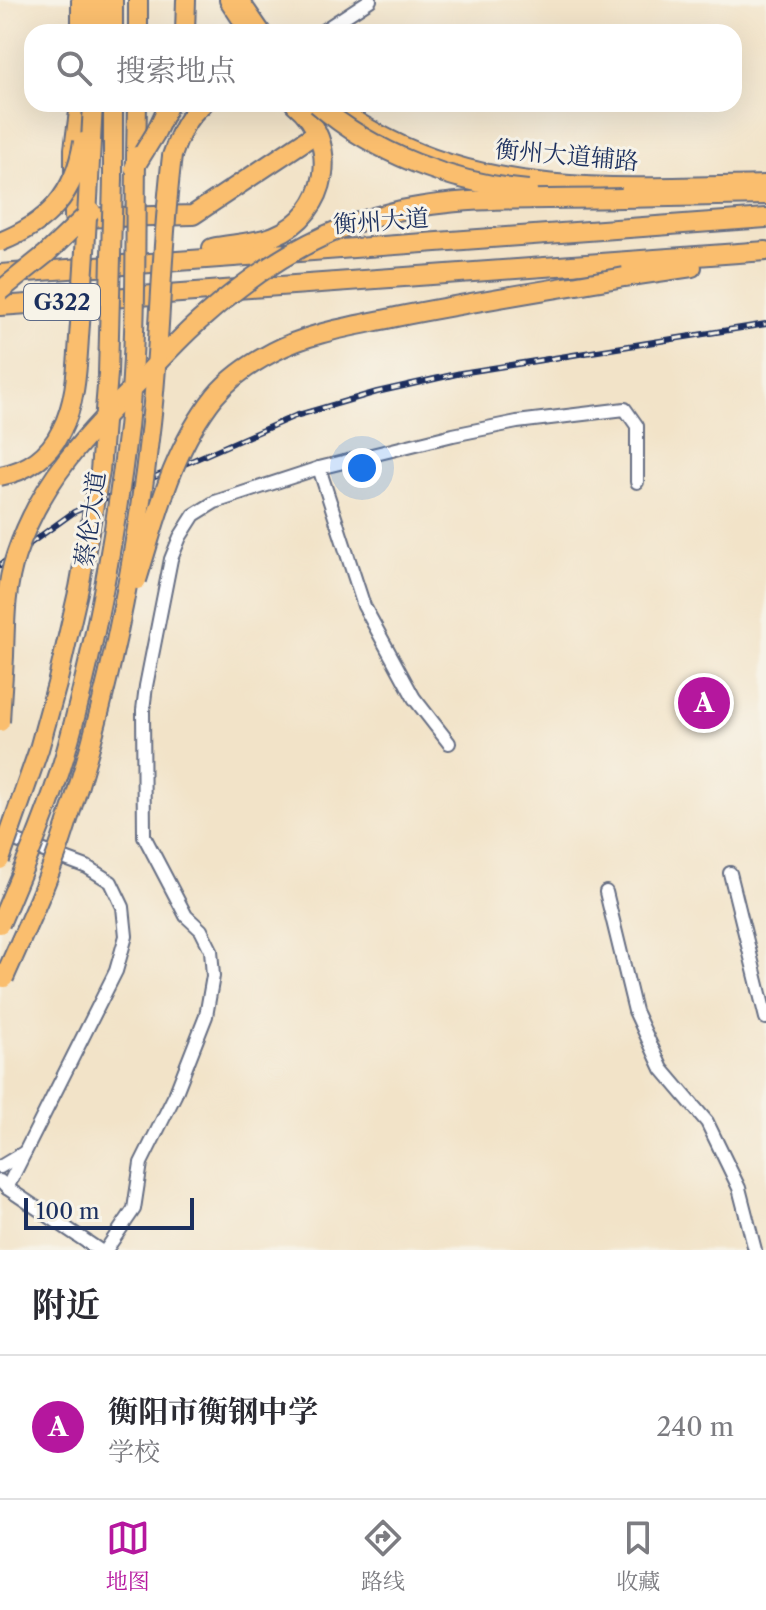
<!DOCTYPE html>
<html lang="zh">
<meta charset="utf-8">
<style>
:root{--surface:#fff;--page:#f7f7f7;--text:#2b2b33;--muted:#7c7c81;--line:#e1e1e2;--accent:#b5179e}
body{margin:0;font-family:"Libre Caslon Text","Noto Serif SC",serif;background:var(--page);color:var(--text)}
.scale{position:absolute;left:24px;bottom:20px;width:170px;box-sizing:border-box;padding-left:8px;border:4px solid #1b2f5e;border-top:0;font-size:22px;line-height:28px;white-space:nowrap;color:#1b2f5e;-webkit-text-stroke:6px #f7f3e8;paint-order:stroke}
.you{position:absolute;left:362px;top:468px;width:28px;height:28px;margin:-20px;border:6px solid #fff;border-radius:50%;background:#1a73e8;box-shadow:0 0 0 12px #1a73e833}
.badge{display:grid;place-items:center;width:52px;height:52px;border-radius:50%;background:var(--accent);color:#fff;font-size:26px;font-weight:700}
.pin{position:absolute;translate:-50% -50%;border:4px solid #fff;box-shadow:0 2px 8px #0006}
.list{margin:0;padding:0;list-style:none}
h2{display:flex;justify-content:space-between;align-items:center;height:104px;margin:0;padding:0 32px;font-size:34px}
h2 small{font-size:26px;font-weight:400;color:var(--muted)}
.list li{display:grid;grid-template-columns:52px 1fr auto;gap:24px;align-items:center;box-sizing:border-box;height:144px;padding:0 32px;border-top:2px solid var(--line)}
.list b{display:block;font-size:30px;white-space:nowrap}
.list p{margin:0;font-size:26px;white-space:nowrap;color:var(--muted)}
.list em{font-size:26px;font-style:normal;color:var(--muted)}
.icon{flex:none;width:44px;height:44px;fill:none;stroke:currentColor;stroke-width:2;stroke-linecap:round;stroke-linejoin:round}
.map{position:relative;flex:none;width:766px;height:1250px;overflow:hidden}
.search{position:absolute;background:var(--surface);box-shadow:0 8px 32px #0002;left:24px;right:24px;top:24px;height:88px;display:flex;align-items:center;gap:20px;box-sizing:border-box;padding:0 28px;border-radius:24px;color:var(--muted);font-size:30px}
.sheet{height:248px;background:var(--surface)}
nav{display:flex;justify-content:space-around;align-items:center;box-sizing:border-box;height:112px;border-top:2px solid var(--line);background:var(--surface);font-size:22px;color:var(--muted)}
nav a{display:grid;justify-items:center;gap:4px}
nav .on{color:var(--accent)}
.map>svg:first-child{display:block}
</style>
<div class="map">
<svg width="766" height="1250" viewBox="0 0 766 1250">
<rect width="100%" height="100%" fill="#f7f3e8"/>
<filter id="ink" filterUnits="userSpaceOnUse"><feTurbulence type="fractalNoise" baseFrequency=".0125" numOctaves="2"/><feDisplacementMap in="SourceGraphic" scale="16" xChannelSelector="R" yChannelSelector="G"/><feConvolveMatrix kernelMatrix="1 2 1 2 8 2 1 2 1" color-interpolation-filters="sRGB"/></filter>
<filter id="wash" filterUnits="userSpaceOnUse"><feTurbulence type="fractalNoise" baseFrequency=".006" numOctaves="4" result="noise"/><feDisplacementMap in="SourceGraphic" scale="32" xChannelSelector="R" yChannelSelector="G"/><feGaussianBlur stdDeviation="1.8" result="paint"/><feColorMatrix in="noise" values="0 0 0 0 0 0 0 0 0 0 0 0 0 0 0 0 0 1.4 0 .05"/><feComposite in="paint" operator="in"/></filter>
<g filter="url(#wash)">
<rect width="100%" height="100%" fill="#f2e3c8"/>
</g>
<g filter="url(#ink)">
<g fill="none" stroke-linecap="round" stroke-linejoin="round">
<defs>
<g id="minor">
<polyline points="321,32 370,0"/>
<polyline points="319,468 364,606 414,698 449,743"/>
<polyline points="4,836 87,867 111,882 123,907 126,936 116,971 7,1188"/>
<polyline points="730,873 766,1018"/>
<polyline points="606,892 635,1011 662,1069 707,1122 739,1188 755,1250"/>
<polyline points="0,1167 25,1152"/>
<polyline points="0,1181 7,1188 99,1250"/>
<polyline points="106,1250 134,1209 141,1163 175,1095 206,1016 213,976 211,950 201,930 186,916 144,836 143,710 146,686 171,559 180,537 194,515 215,502 319,468 453,435 517,422 625,409 637,426 637,482"/>
</g>
<g id="major">
<polyline points="240,0 262,32"/>
<polyline points="80,32 80,0"/>
<path d="M333 104C350 118 370 129 390 139 505 198 640 186 766 184"/>
<polyline points="73,218 73,149 79,104"/>
</g>
<g id="highway">
<polyline points="113,0 113,32"/>
<polyline points="229,0 250,32"/>
<polyline points="95,32 95,0"/>
<polyline points="138,32 138,0"/>
<polyline points="185,32 186,0"/>
<polyline points="113,104 113,178"/>
<polyline points="136,156 137,104"/>
<path d="M172 156C179 136 185 118 203 104"/>
<polyline points="622,198 766,195"/>
<polyline points="75,218 193,215 312,136"/>
<path d="M212 248C231 244 257 243 274 236 330 213 341 142 295 104"/>
<polyline points="0,274 766,218"/>
<polyline points="624,277 692,267"/>
<polyline points="0,306 766,251"/>
</g>
</defs>
<use href="#minor" stroke="#666e83" stroke-width="16"/>
<use href="#major" stroke="#666e83" stroke-width="20"/>
<use href="#highway" stroke="#666e83" stroke-width="22"/>
<use href="#minor" stroke="#fff" stroke-width="12"/>
<use href="#major" stroke="#fabe6e" stroke-width="16"/>
<use href="#highway" stroke="#fabe6e" stroke-width="18"/>
<defs>
<polyline id="rail" points="0,565 74,512 295,416 377,392 461,373 766,324"/>
</defs>
<use href="#rail" stroke="#1b2f5e" stroke-width="6"/>
<use href="#rail" stroke="#f7f3e8" stroke-width="3" stroke-dasharray="9" stroke-linecap="butt"/>
<defs>
<g id="highway-bridge">
<path d="M317 104C375 154 452 183 528 190"/>
<polyline points="134,168 155,134 169,104"/>
<path d="M0 242C48 223 75 194 83 142"/>
<polyline points="0,291 46,254 91,211"/>
<path d="M0 476C27 471 49 456 61 431 78 399 77 359 80 324 86 250 89 177 93 104"/>
<path d="M137 580C157 516 172 450 215 396 230 378 252 363 273 352 310 332 355 326 396 317 471 302 548 290 624 277"/>
<path d="M0 722C1 700 3 678 4 656 5 622 5 587 16 555 41 480 87 434 141 380 162 358 182 335 205 316 260 267 321 229 393 212 464 195 549 200 622 198"/>
<polyline points="0,860 39,749 57,684 79,588 100,471 108,374 113,178"/>
<path d="M0 924C23 869 48 813 65 755 95 648 115 538 128 428 137 338 135 247 136 156"/>
<path d="M4 978C26 928 50 878 66 826 109 696 136 559 151 423 161 334 161 245 172 156"/>
</g>
</defs>
<use href="#highway-bridge" stroke="#666e83" stroke-width="22" stroke-linecap="butt"/>
<use href="#highway-bridge" stroke="#fabe6e" stroke-width="18"/>
</g>
</g>
<g text-anchor="middle" dominant-baseline="central" stroke-width="6" stroke-linejoin="round" paint-order="stroke">
<rect fill="#f7f3e8" stroke="#5d6a87" stroke-width="2" x="24" y="284" width="76" height="36" rx="6"/>
<g font-size="22" font-weight="bold" fill="#1b2f5e">
<text x="62" y="302">G322</text>
</g>
<g font-size="24" fill="#1b2f5e" stroke="#f7f3e8">
<text transform="translate(567 155) rotate(5)">衡州大道辅路</text>
<text transform="translate(381 221) rotate(-4)">衡州大道</text>
<text transform="translate(90 519) rotate(-82)">蔡伦大道</text>
</g>
</g>
</svg>
<div class="scale">100 m</div>
<div class="you"></div>
<div class="pin badge" style="left:704px;top:703px">A</div>
<div class="search"><svg class="icon" aria-label="search" viewBox="0 0 24 24"><circle cx="10" cy="10" r="6"/><path d="M15 15l6 6"/></svg>搜索地点</div>
</div>
<section class="sheet">
<h2>附近<small></small></h2>
<ul class="list">
<li><span class="badge">A</span><div><b>衡阳市衡钢中学</b><p>学校</p></div><em>240 m</em></li>
</ul>
</section>
<nav>
<a class="on"><svg class="icon" aria-label="map" viewBox="0 0 24 24"><path d="M3 6l6-2 6 2 6-2v14l-6 2-6-2-6 2zM9 4v14M15 6v14"/></svg>地图</a>
<a><svg class="icon" aria-label="directions" viewBox="0 0 24 24"><path d="M12 3l9 9-9 9-9-9zM9 14v-3h6M13 9l2 2-2 2"/></svg>路线</a>
<a><svg class="icon" aria-label="saved" viewBox="0 0 24 24"><path d="M7 4h10v16l-5-4-5 4z"/></svg>收藏</a>
</nav>
